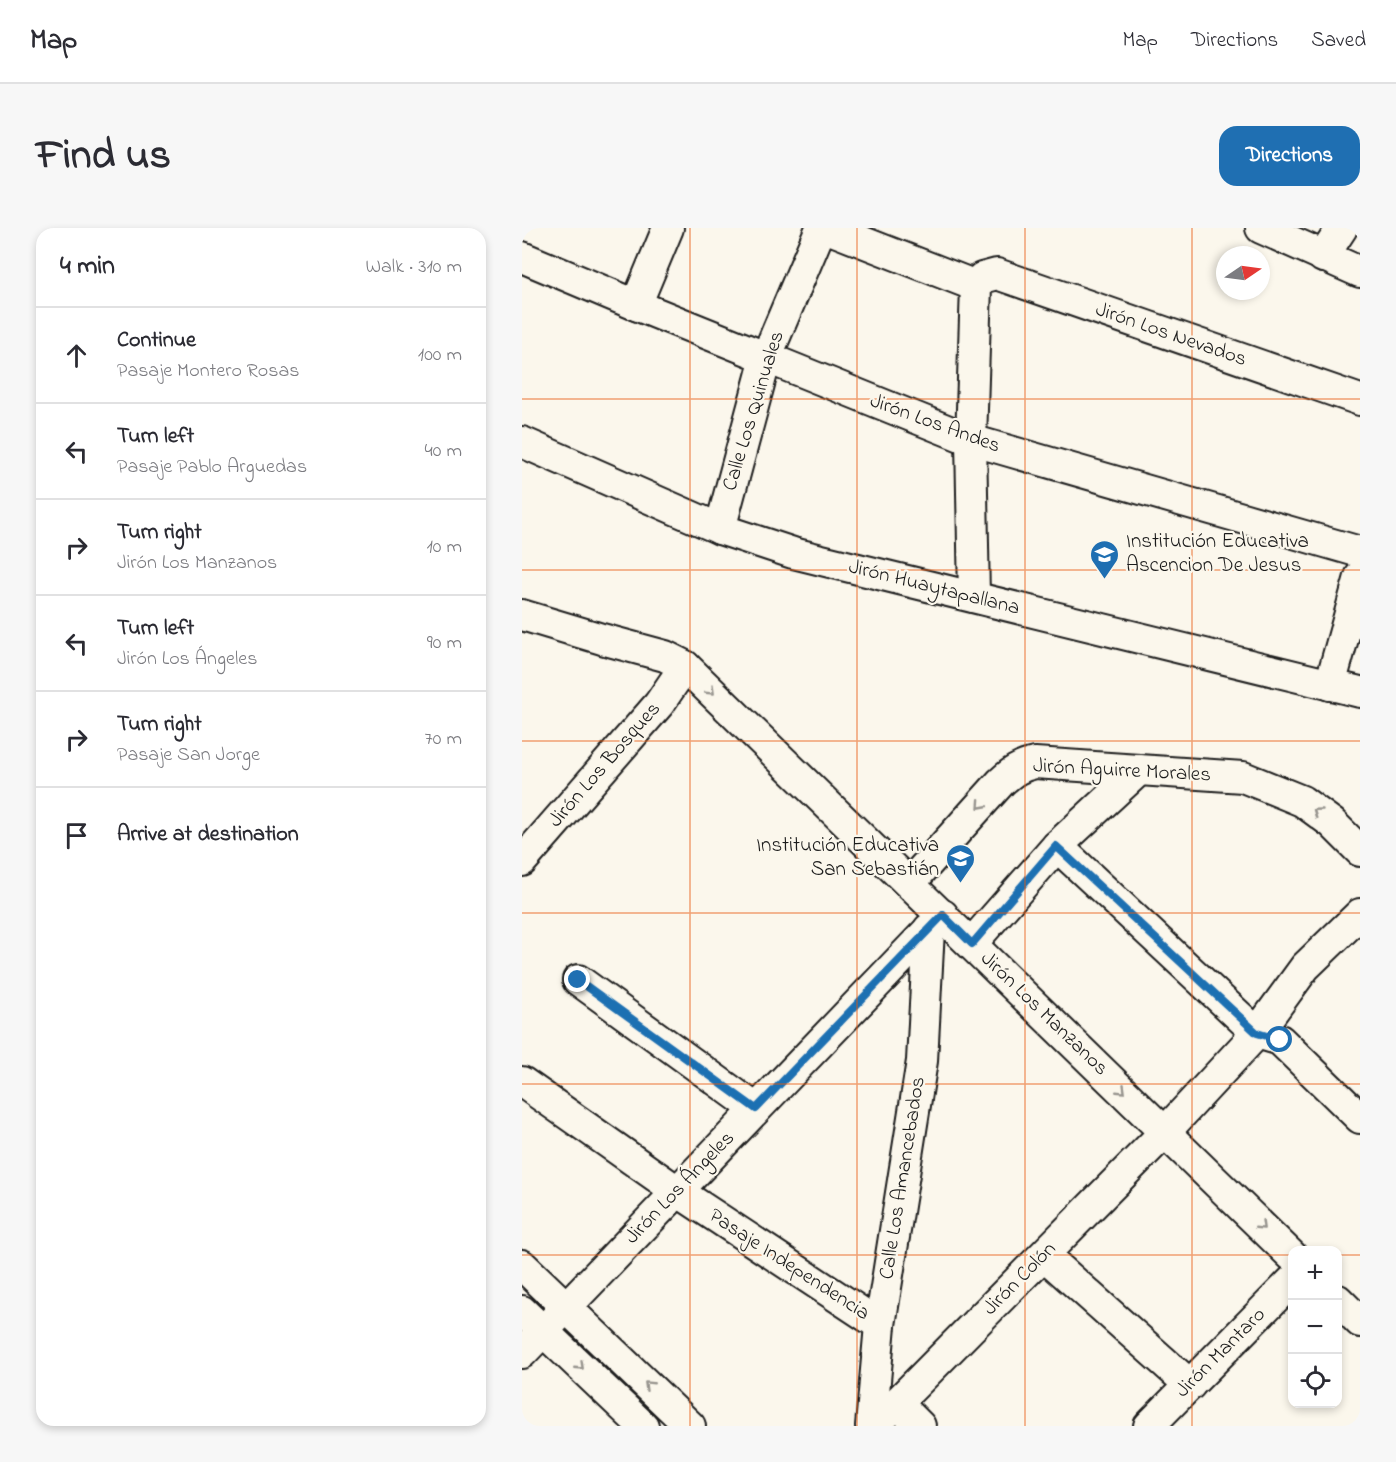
<!DOCTYPE html>
<meta charset="utf-8">
<style>
:root{--surface:#fff;--page:#f7f7f7;--text:#2b2b33;--muted:#7c7c81;--line:#e1e1e2;--accent:#1f6fb2}
body{margin:0;font-family:"Indie Flower",sans-serif;background:var(--page);color:var(--text)}
.controls{position:absolute;right:18px;bottom:18px;display:grid;overflow:hidden;border-radius:12px;box-shadow:0 3px 9px #0003}
.controls button{width:54px;height:54px;display:grid;place-items:center;padding:0;border:0;border-bottom:2px solid var(--line);background:var(--surface);color:var(--text);font:30px sans-serif}
.compass{position:absolute;left:694px;top:18px;width:54px;height:54px;border-radius:50%;background:var(--surface);box-shadow:0 3px 9px #0003;rotate:77deg}
.stop{position:absolute;width:18px;height:18px;margin:-14px;border:4px solid #1f6fb2;border-radius:50%;background:#fff}
.stop.end{background:#1f6fb2;border-color:#fff;box-shadow:0 2px 6px #0008}
.list{margin:0;padding:0;list-style:none}
h2{display:flex;justify-content:space-between;align-items:center;height:78px;margin:0;padding:0 24px;font-size:26px}
h2 small{font-size:20px;font-weight:400;color:var(--muted)}
.list li{display:grid;grid-template-columns:39px 1fr auto;gap:18px;align-items:center;box-sizing:border-box;height:96px;padding:0 24px;border-top:2px solid var(--line)}
.list b{display:block;font-size:22px;white-space:nowrap}
.list p{margin:0;font-size:20px;white-space:nowrap;color:var(--muted)}
.list em{font-size:20px;font-style:normal;color:var(--muted)}
.icon{flex:none;width:33px;height:33px;fill:none;stroke:currentColor;stroke-width:2;stroke-linecap:round;stroke-linejoin:round}
.map{position:relative;flex:none;width:838px;height:1198px;overflow:hidden;border-radius:18px}
header{display:flex;align-items:center;gap:36px;box-sizing:border-box;height:84px;padding:0 30px;background:var(--surface);border-bottom:2px solid var(--line)}
header strong{font-size:28px}
nav{display:flex;gap:33px;margin-inline-start:auto;font-size:21px}
.intro{display:flex;align-items:center;justify-content:space-between;box-sizing:border-box;height:144px;padding:0 36px}
h1{margin:0;font-size:42px}
.button{padding:15px 27px;border-radius:18px;background:var(--accent);color:#fff;font-size:21px;font-weight:700}
main{display:flex;gap:36px;padding:0 36px}
aside{flex:1;background:var(--surface);border-radius:18px;box-shadow:0 3px 9px #0003}
.map>svg:first-child{display:block}
</style>
<header>
<strong>Map</strong>
<nav><a>Map</a><a>Directions</a><a>Saved</a></nav>
</header>
<div class="intro"><h1>Find us</h1><a class="button">Directions</a></div>
<main>
<aside>
<h2>4 min<small>Walk · 310 m</small></h2>
<ul class="list">
<li><svg class="icon" aria-label="ahead" viewBox="0 0 24 24"><path d="M12 20V5M6 11l6-6 6 6"/></svg><div><b>Continue</b><p>Pasaje Montero Rosas</p></div><em>100 m</em></li>
<li><svg class="icon" aria-label="left" viewBox="0 0 24 24"><path d="M17 20v-9H6M10 6l-5 5 5 5"/></svg><div><b>Turn left</b><p>Pasaje Pablo Arguedas</p></div><em>40 m</em></li>
<li><svg class="icon" aria-label="right" viewBox="0 0 24 24"><path d="M7 20v-9h11M14 6l5 5-5 5"/></svg><div><b>Turn right</b><p>Jirón Los Manzanos</p></div><em>10 m</em></li>
<li><svg class="icon" aria-label="left" viewBox="0 0 24 24"><path d="M17 20v-9H6M10 6l-5 5 5 5"/></svg><div><b>Turn left</b><p>Jirón Los Ángeles</p></div><em>90 m</em></li>
<li><svg class="icon" aria-label="right" viewBox="0 0 24 24"><path d="M7 20v-9h11M14 6l5 5-5 5"/></svg><div><b>Turn right</b><p>Pasaje San Jorge</p></div><em>70 m</em></li>
<li><svg class="icon" aria-label="arrive" viewBox="0 0 24 24"><path d="M6 21V4h12l-3 4 3 4H6"/></svg><div><b>Arrive at destination</b></div></li>
</ul>
</aside>
<div class="map">
<svg width="838" height="1198" viewBox="0 0 838 1198">
<rect width="100%" height="100%" fill="#fbf7ec"/>
<filter id="ink" filterUnits="userSpaceOnUse"><feTurbulence type="fractalNoise" baseFrequency=".0167" numOctaves="2"/><feDisplacementMap in="SourceGraphic" scale="12" xChannelSelector="R" yChannelSelector="G"/><feConvolveMatrix kernelMatrix="1 2 1 2 8 2 1 2 1" color-interpolation-filters="sRGB"/></filter>
<g filter="url(#ink)">
<g fill="none" stroke-linecap="round" stroke-linejoin="round">
<defs>
<g id="minor">
<polyline points="305,0 454,58"/>
<polyline points="739,0 838,44"/>
<polyline points="0,29 114,77 449,212 838,324"/>
<polyline points="801,29 820,0"/>
<polyline points="114,77 146,0"/>
<polyline points="0,214 198,301 271,325 838,464"/>
<polyline points="198,301 244,130 299,0"/>
<polyline points="452,369 449,212 454,58 460,50 475,46 838,172"/>
<polyline points="0,387 80,411 143,428 163,438 770,1028"/>
<polyline points="808,457 838,349"/>
<polyline points="535,618 735,805 758,812 838,890"/>
<polyline points="0,633 137,476 163,438"/>
<path d="M388 655 479 554C490 544 498 538 513 535L721 549 780 573 810 595 838 623"/>
<polyline points="450,715 535,618 617,542"/>
<polyline points="56,752 234,881"/>
<polyline points="0,854 155,963 358,1097"/>
<polyline points="522,1027 668,1157"/>
<polyline points="0,1037 168,1198"/>
<polyline points="816,1072 838,1094"/>
<polyline points="0,1083 121,1198"/>
<polyline points="0,1125 421,687"/>
<polyline points="375,1175 398,1198"/>
<polyline points="349,1198 358,1097 400,833 407,701"/>
<polyline points="352,1198 643,904 735,805 783,739 838,686"/>
<polyline points="627,1198 770,1053"/>
</g>
</defs>
<use href="#minor" stroke="#1c1c1c" stroke-width="34"/>
<use href="#minor" stroke="#fbf7ec" stroke-width="30"/>
</g>
<defs><path id="oneway-chevron" d="M-2-3.5L2.5 0L-2 3.5" fill="none" stroke-width="1.6" stroke-linecap="round" stroke-linejoin="round" transform="scale(1.5)"/></defs>
<g stroke="#97948e">
<use href="#oneway-chevron" transform="translate(189 463) rotate(44)"/>
<use href="#oneway-chevron" transform="translate(459 577) rotate(132)"/>
<use href="#oneway-chevron" transform="translate(795 584) rotate(-144)"/>
<use href="#oneway-chevron" transform="translate(600 862) rotate(44)"/>
<use href="#oneway-chevron" transform="translate(739 998) rotate(44)"/>
<use href="#oneway-chevron" transform="translate(58 1138) rotate(43)"/>
<use href="#oneway-chevron" transform="translate(126 1157) rotate(-136)"/>
</g>
</g>
<g fill="none" stroke-linecap="round" stroke-linejoin="round" filter="url(#ink)">
<polyline stroke="#1f6fb2" stroke-width="8" points="56,752 234,881 421,687 450,716 534,618 735,805 758,812"/>
</g>
<path fill="none" stroke="#e8590c" stroke-width="1.5" stroke-opacity="0.55" d="M168 0V1198M335 0V1198M503 0V1198M670 0V1198M0 171H838M0 342H838M0 513H838M0 685H838M0 856H838M0 1027H770M816 1027H838"/>
<defs>
<symbol id="school-pin" viewBox="-11 -11 22 30"><path d="M0 17L-7.5 6A9.5 9.5 0 1 1 7.5 6Z" fill="#1f6fb2" stroke="#fbf7ec"/><path d="M0-5L7-2L0 1L-7-2ZM-4 1L0 2.5L4 1V4Q0 6-4 4Z" fill="#fff"/></symbol>
</defs>
<g fill-rule="evenodd">
<use href="#school-pin" x="566" y="310" width="33" height="45"/>
<use href="#school-pin" x="422" y="614" width="33" height="45"/>
</g>
<g text-anchor="middle" dominant-baseline="central" stroke-width="4.5" stroke-linejoin="round" paint-order="stroke">
<g font-size="21" fill="#1c1c1c" stroke="#fbf7ec">
<text transform="translate(649 107) rotate(19)">Jirón Los Nevados</text>
<text transform="translate(232 183) rotate(-73)">Calle Los Quinuales</text>
<text transform="translate(413 196) rotate(20)">Jirón Los Andes</text>
<text transform="translate(412 360) rotate(14)">Jirón Huaytapallana</text>
<text transform="translate(83 537) rotate(-49)">Jirón Los Bosques</text>
<text transform="translate(600 543) rotate(3)">Jirón Aguirre Morales</text>
<text transform="translate(522 786) rotate(44)">Jirón Los Manzanos</text>
<text transform="translate(381 950) rotate(-81)">Calle Los Amancebados</text>
<text transform="translate(158 960) rotate(-46)">Jirón Los Ángeles</text>
<text transform="translate(267 1037) rotate(33)">Pasaje Independencia</text>
<text transform="translate(498 1051) rotate(-45)">Jirón Colón</text>
<text transform="translate(699 1125) rotate(-45)">Jirón Mantaro</text>
</g>
<g font-size="21" fill="#1c1c1c" stroke="#fbf7ec" text-anchor="start">
<text x="604" y="314">Institución Educativa<tspan x="604" dy="24">Ascencion De Jesus</tspan></text>
<text x="417" y="618" text-anchor="end">Institución Educativa<tspan x="417" dy="24">San Sebastián</tspan></text>
</g>
</g>
</svg>
<div class="controls">
<button>+</button>
<button>−</button>
<button><svg class="icon" aria-label="locate" viewBox="0 0 24 24"><circle cx="12" cy="12" r="6"/><path d="M12 2v4M12 18v4M2 12h4M18 12h4"/></svg></button>
</div>
<svg class="compass" viewBox="-18 -18 36 36"><path d="M0-13l5 13h-10z" fill="#e53935"/><path d="M0 13l5-13h-10z" fill="#7c7c81"/></svg>
<div class="stop" style="left:758px;top:812px"></div>
<div class="stop end" style="left:56px;top:752px"></div>
</div>
</main>
